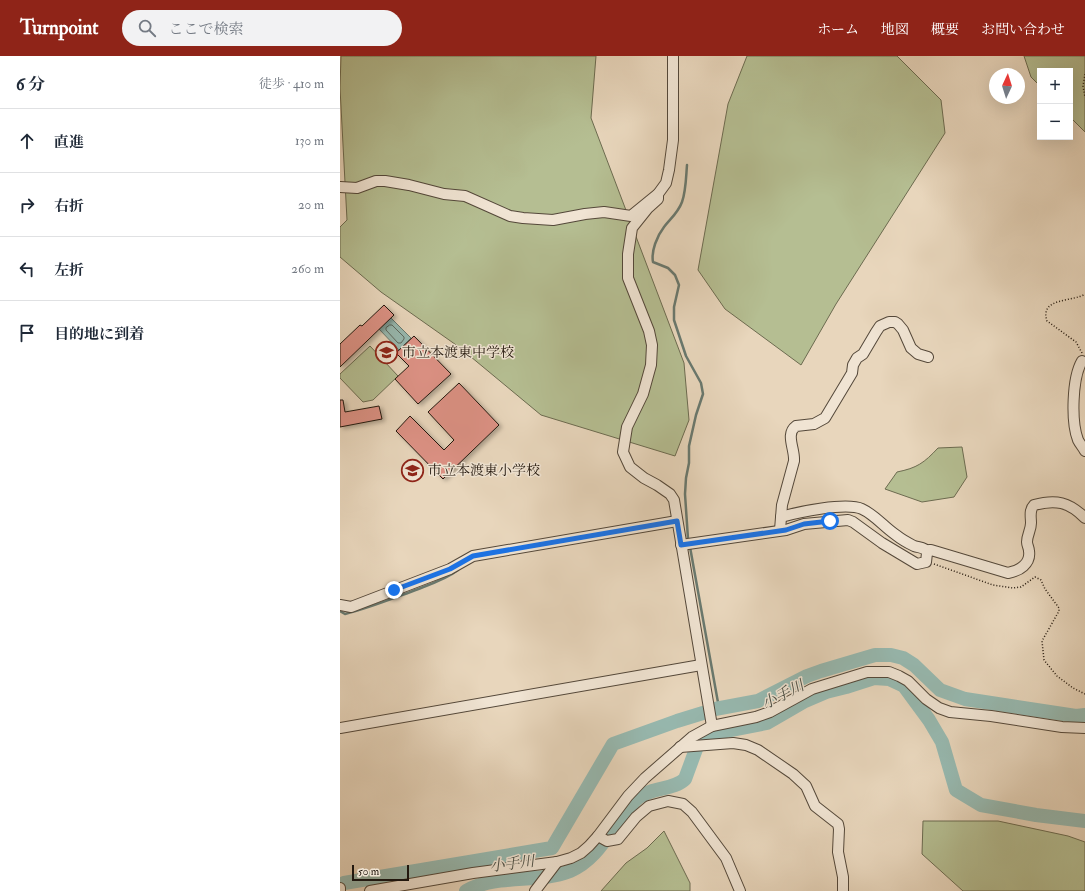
<!DOCTYPE html>
<html lang="ja">
<meta charset="utf-8">
<style>
:root{--surface:#fff;--page:#f2f2f3;--text:#1f2937;--muted:#747a83;--line:#e0e1e3;--accent:#8f2418}
body{margin:0;font-family:"IM FELL Double Pica","Noto Serif JP",serif;background:var(--page);color:var(--text)}
.controls{position:absolute;right:12px;top:12px;display:grid;overflow:hidden;border-radius:0px;box-shadow:0 4px 16px #0002}
.controls button{width:36px;height:36px;display:grid;place-items:center;padding:0;border:0;border-bottom:1px solid var(--line);background:var(--surface);color:var(--text);font:20px sans-serif}
.compass{position:absolute;left:649px;top:12px;width:36px;height:36px;border-radius:50%;background:var(--surface);box-shadow:0 4px 16px #0002;rotate:4deg}
.scale{position:absolute;left:12px;bottom:10px;width:57px;box-sizing:border-box;padding-left:4px;border:2px solid #23180e;border-top:0;font-size:11px;line-height:14px;white-space:nowrap;color:#23180e;-webkit-text-stroke:3px #f0e4d3;paint-order:stroke}
.stop{position:absolute;width:12px;height:12px;margin:-9px;border:3px solid #1a73e8;border-radius:50%;background:#fff}
.stop.end{background:#1a73e8;border-color:#fff;box-shadow:0 1px 4px #0008}
.list{margin:0;padding:0;list-style:none}
h2{display:flex;justify-content:space-between;align-items:center;height:52px;margin:0;padding:0 16px;font-size:17px}
h2 small{font-size:13px;font-weight:400;color:var(--muted)}
.list li{display:grid;grid-template-columns:26px 1fr auto;gap:12px;align-items:center;box-sizing:border-box;height:64px;padding:0 16px;border-top:1px solid var(--line)}
.list b{display:block;font-size:15px;white-space:nowrap}
.list em{font-size:13px;font-style:normal;color:var(--muted)}
.icon{flex:none;width:22px;height:22px;fill:none;stroke:currentColor;stroke-width:2;stroke-linecap:round;stroke-linejoin:round}
.map{position:relative;flex:none;width:745px;height:835px;overflow:hidden}
header{display:flex;align-items:center;gap:24px;box-sizing:border-box;height:56px;padding:0 20px;background:var(--accent);color:#fff}
header strong{font-size:19px}
nav{display:flex;gap:22px;margin-inline-start:auto;font-size:14px}
.search{width:280px;height:36px;background:var(--page);display:flex;align-items:center;gap:10px;box-sizing:border-box;padding:0 14px;border-radius:22px;color:var(--muted);font-size:15px}
main{display:flex}
aside{flex:1;background:var(--surface)}
.map>svg:first-child{display:block}
</style>
<header>
<strong>Turnpoint</strong>
<div class="search"><svg class="icon" aria-label="search" viewBox="0 0 24 24"><circle cx="10" cy="10" r="6"/><path d="M15 15l6 6"/></svg>ここで検索</div>
<nav><a>ホーム</a><a>地図</a><a>概要</a><a>お問い合わせ</a></nav>
</header>
<main>
<aside>
<h2>6 分<small>徒歩 · 410 m</small></h2>
<ul class="list">
<li><svg class="icon" aria-label="ahead" viewBox="0 0 24 24"><path d="M12 20V5M6 11l6-6 6 6"/></svg><div><b>直進</b></div><em>130 m</em></li>
<li><svg class="icon" aria-label="right" viewBox="0 0 24 24"><path d="M7 20v-9h11M14 6l5 5-5 5"/></svg><div><b>右折</b></div><em>20 m</em></li>
<li><svg class="icon" aria-label="left" viewBox="0 0 24 24"><path d="M17 20v-9H6M10 6l-5 5 5 5"/></svg><div><b>左折</b></div><em>260 m</em></li>
<li><svg class="icon" aria-label="arrive" viewBox="0 0 24 24"><path d="M6 21V4h12l-3 4 3 4H6"/></svg><div><b>目的地に到着</b></div></li>
</ul>
</aside>
<div class="map">
<svg width="745" height="835" viewBox="0 0 745 835">
<defs>
<filter id="shadow"><feDropShadow dx="3" dy="2" stdDeviation="2" flood-color="#0004"/></filter>
</defs>
<rect width="100%" height="100%" fill="#e8d6bc"/>
<filter id="stains"><feTurbulence type="fractalNoise" baseFrequency=".005" numOctaves="4"/><feColorMatrix values="0 0 0 0 .2 0 0 0 0 .09 0 0 0 0 .02 0 0 0 .5 -.17"/></filter>
<radialGradient id="worn" r=".72"><stop offset=".6" stop-color="#630" stop-opacity="0"/><stop offset="1" stop-color="#630" stop-opacity=".3"/></radialGradient>
<g fill="#b5be92" stroke="#6c6b50">
<polygon points="1,0 256,0 251,62 344,307 349,364 335,400 201,359 119,291 41,236 0,201 0,171 7,164 0,32"/>
<polygon points="407,0 557,0 601,44 605,77 496,248 461,309 385,253 358,214 388,48"/>
<polygon points="684,0 745,0 745,76 730,61 730,15 700,15 700,30 691,21"/>
<polygon points="30,290 58,320 33,344 23,346 0,322 0,318"/>
<path d="M622 391 627 421 614 441 582 446 545 433 557 416C577 412 584 407 598 392Z"/>
<polygon points="583,765 658,765 728,780 745,786 745,835 623,835 582,798"/>
<polygon points="324,775 350,827 350,835 261,835 286,807 307,792"/>
</g>
<polygon fill="#97b9b0" stroke="#69796f" points="51,262 71,282 59,294 39,273"/>
<g fill="none" stroke-linecap="round" stroke-linejoin="round">
<polygon stroke="#5d685f" stroke-width="1" points="50,269 52,269 64,281 64,283 61,287 58,287 46,274 46,272"/>
<g stroke="#69796f" stroke-width="2.5">
<path d="M347 109C346 121 346 135 342 146 338 157 330 163 324 171 317 180 311 195 313 206L328 212 335 219 339 229 334 251V264L346 300 361 327 363 338 356 359 349 390V407L346 422 345 438 348 483"/>
<polyline points="350,491 379,652"/>
<path d="M0 555 5 558C29 552 51 543 73 535 88 529 105 524 118 514"/>
</g>
<g stroke="#97b9b0" stroke-width="14">
<polyline points="375,653 418,645 467,620 481,615 535,599 551,599 563,602 574,609 600,634 625,643 736,660 745,659"/>
<polyline points="4,827 212,792 273,688 337,665 363,657"/>
<path d="M126 835C158 817 197 828 230 815 258 803 269 775 288 753 291 750 294 745 298 742 311 731 334 734 345 723L359 685 366 679 427 667 465 645 486 636 506 631 534 622 549 623 564 630 589 664 602 686 616 734 641 749 696 759 745 765"/>
</g>
</g>
<g fill="#dc9184" stroke="#23180e" filter="url(#shadow)">
<polygon points="44,249 54,259 0,311 0,288 20,269 22,270"/>
<polygon points="74,280 111,318 78,348 55,323 69,310 56,297"/>
<polygon points="119,327 159,369 103,423 56,375 70,360 104,394 114,384 88,356"/>
<polygon points="0,344 3,344 5,356 39,350 42,363 0,371"/>
</g>
<g fill="none" stroke-linecap="round" stroke-linejoin="round">
<defs>
<g id="minor">
<polyline points="0,131 17,132 36,125 45,125 69,129 104,138 125,140 170,160 183,162 213,164 245,158 264,156 291,160 318,138 326,127 329,114 333,84 333,0"/>
<polyline points="318,138 318,143 308,152 292,172 288,198 288,222 309,275 312,289 311,309 303,338 287,371 283,396 290,411 304,422 317,429 330,438 334,444 372,670"/>
<path d="M742 305C732 322 731 366 738 384 740 388 743 391 745 395"/>
<path d="M441 461C458 456 506 446 522 453 535 459 544 471 556 479 561 483 568 487 574 490 580 492 584 491 588 496"/>
<path d="M440 474 442 449 454 405C455 393 445 378 456 370L474 368 485 362 512 317 513 309 517 302 523 298 536 276 540 270 549 266H555L558 268 563 274 571 292 578 298 588 301"/>
<path d="M341 489 446 474 464 468 508 464 513 466 542 487 577 508 586 506 587 497 589 494H591L668 517C679 515 691 508 689 495 689 492 687 489 687 486 687 479 691 474 691 467 691 461 689 454 694 449 716 443 729 446 745 462"/>
<polyline points="0,549 11,551 110,513 133,500 337,465"/>
<polyline points="0,672 361,609"/>
<polyline points="340,691 393,687 406,689 418,694 453,718 466,730 475,750 498,768 499,773 498,796 503,821 503,835"/>
<polyline points="258,780 267,785 278,783 296,761 309,750 328,745 343,748 352,756 386,802 400,835"/>
<polyline points="0,832 0,835"/>
<polyline points="30,835 133,817 217,806 231,802 241,797 249,790 258,780 288,740 305,722 352,681 372,670 416,661 430,656 472,633 527,616 549,616 559,620 568,625 586,643 599,652 610,656 651,660 722,671 745,672"/>
<polyline points="195,835 217,806"/>
</g>
</defs>
<use href="#minor" stroke="#54483a" stroke-width="12"/>
<g stroke="#23180e" stroke-width="1.5" stroke-dasharray="1 2" stroke-linecap="butt">
<polyline points="745,18 743,30 745,41"/>
<path d="M742 297 736 286 707 265C699 241 734 246 745 238"/>
<polyline points="594,508 653,529 673,532 681,531 695,521 701,524 705,533 719,552 719,555 702,585 704,604 717,620 733,632 745,638"/>
</g>
<use href="#minor" stroke="#f0e4d3" stroke-width="10"/>
</g>
<g fill="none" stroke-linecap="round" stroke-linejoin="round">
<polyline stroke="#1a73e8" stroke-width="5" points="54,534 110,513 133,500 337,465 341,489 446,474 464,468 490,465"/>
</g>
<defs>
<symbol id="school-ring" viewBox="-11 -11 22 22"><circle r="9.5" fill="#f0e4d3" stroke="#8f2418" stroke-width="1.5"/><path d="M0-5L7-2L0 1L-7-2ZM-4 1L0 2.5L4 1V4Q0 6-4 4Z" fill="#8f2418"/></symbol>
</defs>
<g fill-rule="evenodd">
<use href="#school-ring" x="34" y="284" width="25" height="25"/>
<use href="#school-ring" x="60" y="402" width="25" height="25"/>
</g>
<g text-anchor="middle" dominant-baseline="central" stroke-width="3" stroke-linejoin="round" paint-order="stroke">
<g font-size="14" fill="#23180e" stroke="#f0e4d3" text-anchor="start">
<text x="62" y="296">市立本渡東中学校</text>
<text x="88" y="414">市立本渡東小学校</text>
</g>
<g font-size="15" font-style="italic" fill="#4c5047" stroke="#f0e4d3">
<text transform="translate(443 639) rotate(-27)">小手川</text>
<text transform="translate(172 808) rotate(-7)">小手川</text>
</g>
</g>
<rect width="100%" height="100%" filter="url(#stains)"/>
<rect width="100%" height="100%" fill="url(#worn)"/>
</svg>
<div class="controls">
<button>+</button>
<button>−</button>
</div>
<svg class="compass" viewBox="-18 -18 36 36"><path d="M0-13l5 13h-10z" fill="#e53935"/><path d="M0 13l5-13h-10z" fill="#747a83"/></svg>
<div class="scale">50 m</div>
<div class="stop" style="left:490px;top:465px"></div>
<div class="stop end" style="left:54px;top:534px"></div>
</div>
</main>
